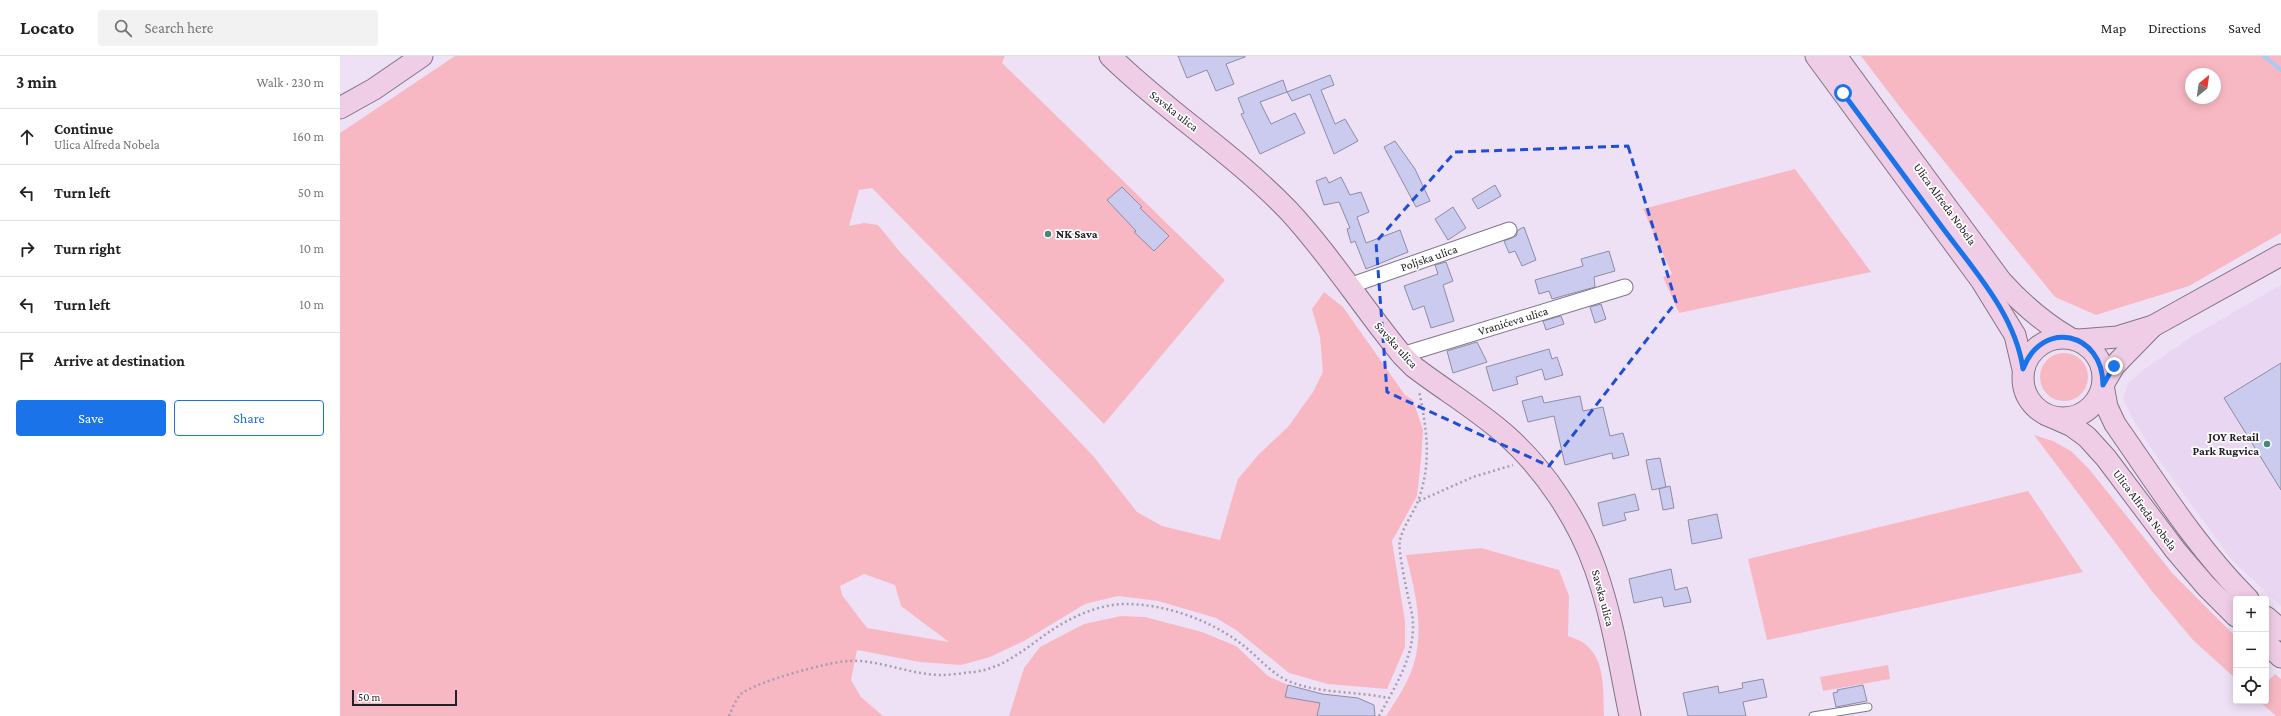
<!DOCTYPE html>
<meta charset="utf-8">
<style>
:root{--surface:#fff;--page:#f2f2f2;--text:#222;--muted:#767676;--line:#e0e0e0;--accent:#1a73e8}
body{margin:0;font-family:"Crimson Pro",serif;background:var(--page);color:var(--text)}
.controls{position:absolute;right:12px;bottom:12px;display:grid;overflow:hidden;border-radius:4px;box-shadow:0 2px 10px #0003}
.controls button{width:36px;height:36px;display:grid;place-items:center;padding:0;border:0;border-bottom:1px solid var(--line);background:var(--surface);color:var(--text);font:20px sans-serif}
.compass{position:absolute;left:1845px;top:12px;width:36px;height:36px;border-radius:50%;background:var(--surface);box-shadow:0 2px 10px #0003;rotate:29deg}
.scale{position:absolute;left:12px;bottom:10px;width:105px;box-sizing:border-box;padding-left:4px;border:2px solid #252028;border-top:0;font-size:11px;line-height:14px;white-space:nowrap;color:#252028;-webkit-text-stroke:3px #fff;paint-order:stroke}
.stop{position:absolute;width:12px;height:12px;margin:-9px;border:3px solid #1a73e8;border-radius:50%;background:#fff}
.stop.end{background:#1a73e8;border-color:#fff;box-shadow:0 1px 4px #0008}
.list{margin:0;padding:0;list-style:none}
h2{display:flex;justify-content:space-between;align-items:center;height:52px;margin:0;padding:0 16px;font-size:17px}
h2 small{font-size:13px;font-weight:400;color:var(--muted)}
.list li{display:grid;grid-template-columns:26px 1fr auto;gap:12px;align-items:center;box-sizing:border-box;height:56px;padding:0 16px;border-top:1px solid var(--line)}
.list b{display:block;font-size:15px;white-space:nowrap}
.list p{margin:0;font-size:13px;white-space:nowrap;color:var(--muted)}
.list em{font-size:13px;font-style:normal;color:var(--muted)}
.actions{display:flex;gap:8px;padding:12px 16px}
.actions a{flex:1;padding:9px 0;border:1px solid var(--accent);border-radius:4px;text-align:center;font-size:14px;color:var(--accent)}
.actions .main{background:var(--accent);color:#fff}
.icon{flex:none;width:22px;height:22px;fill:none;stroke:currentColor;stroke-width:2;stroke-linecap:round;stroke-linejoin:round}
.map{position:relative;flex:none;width:1941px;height:660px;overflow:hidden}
header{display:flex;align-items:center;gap:24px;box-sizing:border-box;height:56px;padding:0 20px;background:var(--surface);border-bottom:1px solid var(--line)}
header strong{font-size:19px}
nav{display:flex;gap:22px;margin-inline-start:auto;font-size:14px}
.search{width:280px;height:36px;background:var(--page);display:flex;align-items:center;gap:10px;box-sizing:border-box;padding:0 14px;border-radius:4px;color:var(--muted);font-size:15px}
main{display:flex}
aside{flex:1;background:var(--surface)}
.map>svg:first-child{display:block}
</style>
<header>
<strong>Locato</strong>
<div class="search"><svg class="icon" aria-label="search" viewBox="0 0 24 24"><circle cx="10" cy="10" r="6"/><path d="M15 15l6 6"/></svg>Search here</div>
<nav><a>Map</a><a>Directions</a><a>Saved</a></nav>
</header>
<main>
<aside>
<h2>3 min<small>Walk · 230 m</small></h2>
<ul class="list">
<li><svg class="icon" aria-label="ahead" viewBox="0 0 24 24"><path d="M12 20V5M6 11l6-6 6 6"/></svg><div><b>Continue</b><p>Ulica Alfreda Nobela</p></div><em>160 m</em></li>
<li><svg class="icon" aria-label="left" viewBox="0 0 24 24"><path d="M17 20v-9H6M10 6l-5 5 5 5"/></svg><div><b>Turn left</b></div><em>50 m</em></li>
<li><svg class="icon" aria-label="right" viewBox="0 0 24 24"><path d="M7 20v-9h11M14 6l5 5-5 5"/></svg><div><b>Turn right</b></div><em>10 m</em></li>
<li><svg class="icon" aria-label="left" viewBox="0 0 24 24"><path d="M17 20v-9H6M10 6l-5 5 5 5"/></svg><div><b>Turn left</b></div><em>10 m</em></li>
<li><svg class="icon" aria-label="arrive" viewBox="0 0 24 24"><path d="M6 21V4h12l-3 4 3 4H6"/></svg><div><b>Arrive at destination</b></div></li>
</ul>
<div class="actions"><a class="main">Save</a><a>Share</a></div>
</aside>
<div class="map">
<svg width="1941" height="660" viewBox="0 0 1941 660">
<rect width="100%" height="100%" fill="#eee1f6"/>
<polygon fill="#e8d6f2" points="1941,229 1941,550 1892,504 1819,404 1794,365 1783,342 1788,328 1806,312 1851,281"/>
<g fill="#f8b8c3" fill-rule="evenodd">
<path d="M115 0H665L662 7 885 224 764 368 532 132 519 134 509 170 524 167 538 169 560 196 754 401 797 456 822 470 880 484 898 423 919 398 948 371 973 336 983 316 980 281 972 253 984 236 1003 251 1065 339 1073 344 1083 374 1081 404 1077 440 1052 485 1065 565V591L1047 633 988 628 949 617 896 574 876 562 818 545 778 540 745 548 684 585 650 601 621 609 580 606 517 594 511 624 521 641 543 660H0V77ZM524 518 555 529 561 550 609 586 527 572 502 539 500 530Z"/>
<path d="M1521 0H1941V177L1849 230 1756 259 1715 241 1563 55ZM1851 18H1875V42H1851Z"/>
<polygon points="1455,113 1531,216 1339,257 1323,221 1332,218 1303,153"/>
<circle cx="1724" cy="321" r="24"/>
<polygon points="1694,379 1713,385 1731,395 1749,413 1833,518 1896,581 1896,623 1853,584 1811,534"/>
<polygon points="1688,435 1743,516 1427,584 1408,503"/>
<path d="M1141 492 1219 514 1229 540 1228 580C1233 582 1240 584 1245 588 1266 604 1263 636 1264 660H1046C1058 642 1072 621 1076 599 1083 565 1074 531 1066 499Z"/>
<polygon points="781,560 805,561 862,576 896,590 928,620 948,629 946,641 980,647 977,660 669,660 684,612 700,591 744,568"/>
<polygon points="1548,609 1550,623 1483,635 1480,621"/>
<polygon points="1935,618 1941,623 1941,660 1936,660 1919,645 1926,645 1926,627"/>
</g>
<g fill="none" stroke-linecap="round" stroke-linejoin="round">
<polyline stroke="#a9c9f9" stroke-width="4" points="1924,0 1941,14"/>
</g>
<g fill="#cbcaef" stroke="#8d8da3">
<polygon points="838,0 905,0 905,1 886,8 894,28 876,35 867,14 847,22"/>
<polygon points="990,19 994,29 981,34 995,68 1005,63 1018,85 994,98 970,38 952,45 947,36"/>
<polygon points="943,24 947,36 920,46 931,68 955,57 965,77 920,98 901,58 904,57 898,42"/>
<polygon points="1055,85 1075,113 1090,145 1076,151 1044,91"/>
<polygon points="986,121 989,127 1001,121 1010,139 1021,136 1029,156 1017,161 1026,187 1060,174 1068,196 1026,213 1015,185 1011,187 1007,173 1010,172 999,146 984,149 976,125"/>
<polygon points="1155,129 1161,140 1138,153 1132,143"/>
<polygon points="782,131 802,151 800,152 829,180 814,195 794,176 796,175 767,144"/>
<polygon points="1113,151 1126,172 1108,184 1095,163"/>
<polygon points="1184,171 1196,204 1182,210 1175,195 1169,197 1164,185 1176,180 1178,174"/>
<polygon points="1269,195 1275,215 1254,221 1255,231 1212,243 1209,235 1199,238 1195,224 1243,210 1241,203"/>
<polygon points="1106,206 1113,225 1103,229 1114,265 1091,272 1084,250 1073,254 1064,230 1098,218 1095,209"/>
<polygon points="1261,248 1266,263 1255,267 1250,251"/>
<polygon points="1221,260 1224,268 1206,274 1203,265"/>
<polygon points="1137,286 1147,306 1113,317 1107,295"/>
<polygon points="1209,293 1212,303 1217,301 1223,319 1205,324 1202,313 1176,321 1178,328 1153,335 1146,311"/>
<polygon points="1941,307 1941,434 1884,342"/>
<polygon points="1202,340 1204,347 1240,340 1243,355 1263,351 1270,380 1283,377 1289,399 1273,403 1272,397 1225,409 1214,360 1188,366 1182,345"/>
<polygon points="1320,402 1326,431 1312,434 1306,404"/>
<polygon points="1330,430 1334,452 1323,454 1319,433"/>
<polygon points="1295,438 1299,454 1284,457 1286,464 1263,470 1258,447"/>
<polygon points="1377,458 1382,482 1352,488 1348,464"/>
<polygon points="1331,513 1335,534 1347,531 1351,546 1324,551 1322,541 1294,547 1289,523"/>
<polygon points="1423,623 1427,641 1403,646 1406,660 1348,660 1343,637 1378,630 1379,637 1403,632 1402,627"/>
<polygon points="948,629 982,638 1018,642 1034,649 1035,660 977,660 980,647 945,641"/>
<polygon points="1523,629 1527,645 1496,651 1493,637 1498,636 1497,634"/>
</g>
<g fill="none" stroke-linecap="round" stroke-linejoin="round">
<defs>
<polyline id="lane" points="1473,660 1528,651"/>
<g id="street">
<polyline points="1009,230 1169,174"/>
<polyline points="1062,299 1285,231"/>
</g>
<g id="secondary">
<path d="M770 0C826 55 893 97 948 154 990 199 1023 252 1062 299L1074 311C1104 334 1138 354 1167 380 1205 414 1238 464 1255 512 1272 559 1280 611 1290 660"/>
<polyline points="1476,0 1641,224 1675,279 1683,313"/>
<path d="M1496 0 1661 225C1681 247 1701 265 1728 281"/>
<polyline points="0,52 34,33 82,0"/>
<path d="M1813 270 1774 310 1763 329 1767 351 1775 368C1817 428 1856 491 1908 543"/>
<circle cx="1723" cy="322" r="40"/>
<polyline points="1739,284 1777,281 1813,270 1941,199"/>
<polyline points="1707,359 1732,370 1747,381 1766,402 1836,495 1866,530 1896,560"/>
<polyline points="1926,561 1941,574"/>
<polyline points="1926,587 1941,601"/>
</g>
</defs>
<use href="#lane" stroke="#817588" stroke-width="9"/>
<use href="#street" stroke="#817588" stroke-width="17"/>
<use href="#secondary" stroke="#817588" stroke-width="23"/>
<g stroke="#a79dad" stroke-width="2.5" stroke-dasharray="2 3" stroke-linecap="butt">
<polyline points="1079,445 1133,421 1173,409"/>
<path d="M389 660C392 653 396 643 401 638 415 626 488 606 508 605 538 603 571 619 601 619 611 619 623 617 633 616 663 613 686 592 709 576 731 561 759 548 786 548 826 548 873 565 904 590 918 601 929 615 946 624 976 638 1016 635 1048 642"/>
<path d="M1039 660C1056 629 1078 595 1072 558 1069 545 1057 493 1060 484 1063 471 1073 458 1078 445 1092 407 1087 374 1079 335"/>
</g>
<use href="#lane" stroke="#fff" stroke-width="7"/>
<use href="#street" stroke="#fff" stroke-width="15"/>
<use href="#secondary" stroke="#f0cde6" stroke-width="21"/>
</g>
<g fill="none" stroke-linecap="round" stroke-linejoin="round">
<path stroke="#1a73e8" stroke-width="5" d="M1503 37C1535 80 1567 124 1599 167 1631 211 1675 257 1683 313 1702 262 1763 276 1763 329L1774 310"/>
</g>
<path fill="none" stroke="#1d4ed8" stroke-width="3" stroke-dasharray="8 5" stroke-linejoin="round" d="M1288 90 1336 246 1209 410 1047 336 1036 186 1115 96Z"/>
<g fill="#458778" stroke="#fff" stroke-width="1.5">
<circle cx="708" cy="178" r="4"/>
<circle cx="1927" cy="388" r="4"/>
</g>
<g text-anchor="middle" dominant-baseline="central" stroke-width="3.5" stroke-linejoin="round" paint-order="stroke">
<g font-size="12" fill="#252028" stroke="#fff">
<text transform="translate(834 55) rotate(38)">Savska ulica</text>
<text transform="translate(1605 148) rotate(54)">Ulica Alfreda Nobela</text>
<text transform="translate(1089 202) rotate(-19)">Poljska ulica</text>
<text transform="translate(1173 265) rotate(-17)">Vranićeva ulica</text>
<text transform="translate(1056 289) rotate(48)">Savska ulica</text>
<text transform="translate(1805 454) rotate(53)">Ulica Alfreda Nobela</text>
<text transform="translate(1263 542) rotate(75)">Savska ulica</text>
</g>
<g font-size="12" font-weight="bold" fill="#252028" stroke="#fff" text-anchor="start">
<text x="716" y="178">NK Sava</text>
<text x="1919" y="381" text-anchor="end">JOY Retail<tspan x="1919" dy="14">Park Rugvica</tspan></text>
</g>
</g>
</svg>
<div class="controls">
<button>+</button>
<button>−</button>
<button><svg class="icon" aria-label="locate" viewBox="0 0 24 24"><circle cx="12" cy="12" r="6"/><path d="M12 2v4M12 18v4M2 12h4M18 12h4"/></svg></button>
</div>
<svg class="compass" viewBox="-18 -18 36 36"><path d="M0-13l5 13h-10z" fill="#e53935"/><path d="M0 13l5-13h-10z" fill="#767676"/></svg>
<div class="scale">50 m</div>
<div class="stop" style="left:1503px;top:37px"></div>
<div class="stop end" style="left:1774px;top:310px"></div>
</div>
</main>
